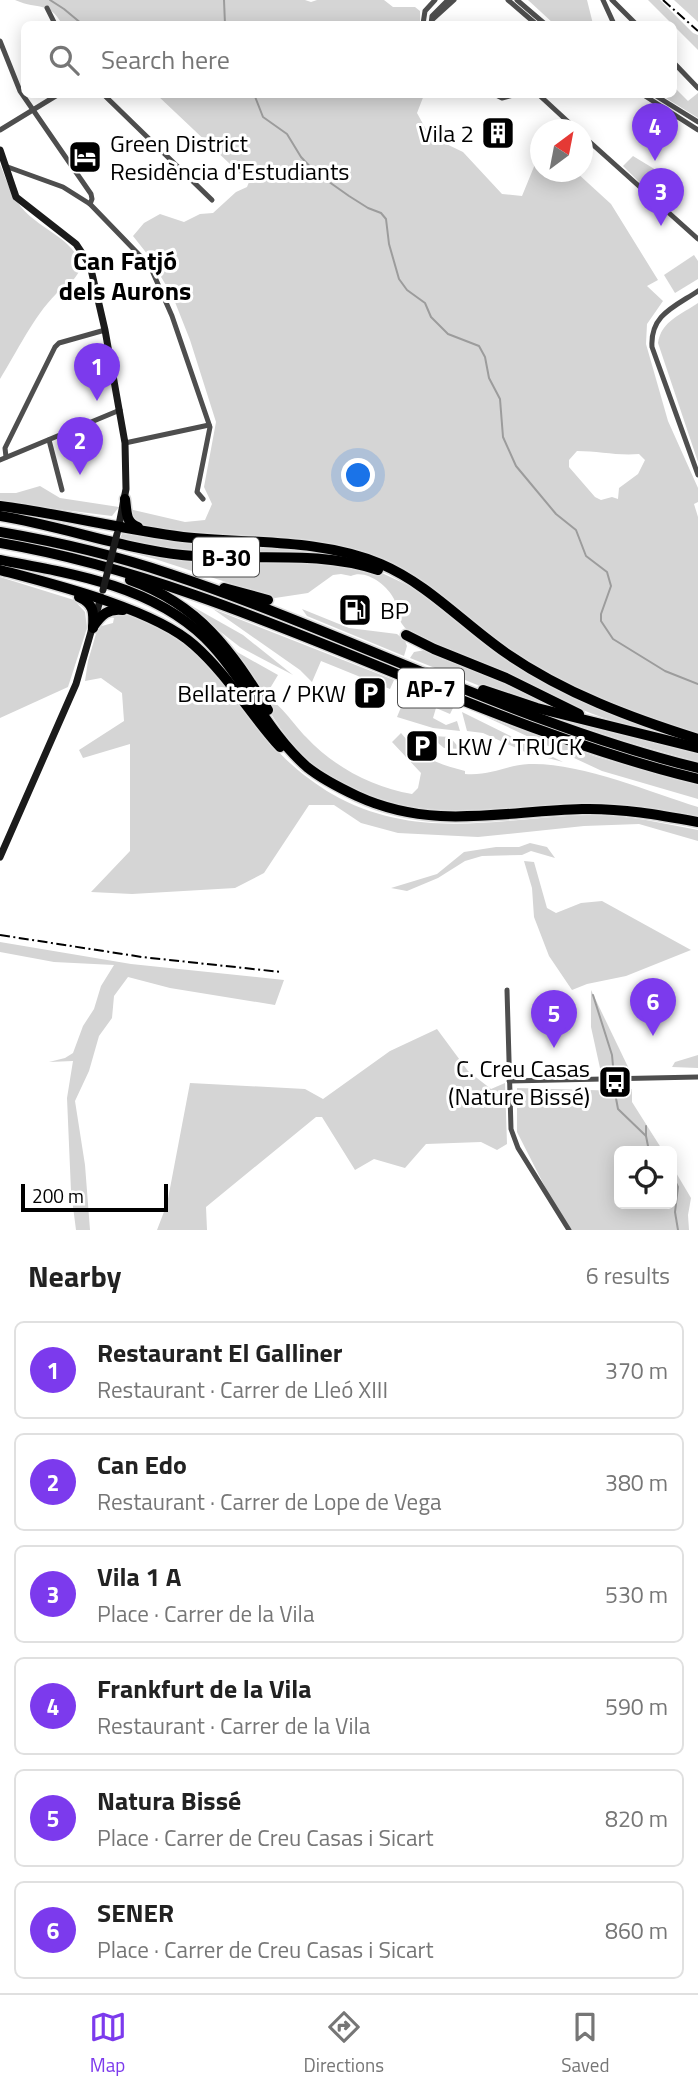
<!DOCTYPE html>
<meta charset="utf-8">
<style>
:root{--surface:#fff;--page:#f2f2f2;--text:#222;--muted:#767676;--line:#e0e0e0;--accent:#7c3aed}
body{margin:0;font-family:"Titillium Web",sans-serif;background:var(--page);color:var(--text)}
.controls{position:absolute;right:21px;bottom:21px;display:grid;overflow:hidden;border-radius:10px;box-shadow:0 4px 18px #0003}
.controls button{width:63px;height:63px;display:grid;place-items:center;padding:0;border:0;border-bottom:2px solid var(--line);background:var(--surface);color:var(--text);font:35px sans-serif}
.compass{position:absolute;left:530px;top:119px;width:63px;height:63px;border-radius:50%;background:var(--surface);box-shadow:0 4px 18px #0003;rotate:32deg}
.scale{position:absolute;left:21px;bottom:18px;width:147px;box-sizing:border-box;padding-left:7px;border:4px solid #000;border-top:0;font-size:19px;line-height:24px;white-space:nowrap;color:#000;-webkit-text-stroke:5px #fff;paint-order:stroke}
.you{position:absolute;left:359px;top:476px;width:24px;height:24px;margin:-18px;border:5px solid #fff;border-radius:50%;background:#1a73e8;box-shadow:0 0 0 10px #1a73e833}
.badge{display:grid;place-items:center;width:46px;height:46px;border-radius:50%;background:var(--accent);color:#fff;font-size:23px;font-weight:700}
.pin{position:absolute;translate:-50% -58px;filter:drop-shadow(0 2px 4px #0008)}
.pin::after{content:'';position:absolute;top:37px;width:24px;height:21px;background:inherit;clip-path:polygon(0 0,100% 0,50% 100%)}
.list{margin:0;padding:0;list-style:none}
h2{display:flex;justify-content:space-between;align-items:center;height:91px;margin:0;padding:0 28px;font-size:30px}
h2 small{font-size:23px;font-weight:400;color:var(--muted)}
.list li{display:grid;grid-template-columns:46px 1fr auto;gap:21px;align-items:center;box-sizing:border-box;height:98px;margin:0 14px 14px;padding:0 14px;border:2px solid var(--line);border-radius:10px}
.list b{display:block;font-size:26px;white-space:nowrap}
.list p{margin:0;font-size:23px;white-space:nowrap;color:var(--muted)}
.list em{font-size:23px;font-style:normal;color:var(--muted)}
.icon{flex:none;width:38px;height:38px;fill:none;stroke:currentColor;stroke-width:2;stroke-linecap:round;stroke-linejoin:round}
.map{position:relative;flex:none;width:698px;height:1230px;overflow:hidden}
.search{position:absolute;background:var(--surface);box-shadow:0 4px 18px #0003;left:21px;right:21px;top:21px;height:77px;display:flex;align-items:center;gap:18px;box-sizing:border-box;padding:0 24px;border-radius:10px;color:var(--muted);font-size:26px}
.sheet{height:763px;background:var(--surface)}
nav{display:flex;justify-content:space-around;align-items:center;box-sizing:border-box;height:98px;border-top:2px solid var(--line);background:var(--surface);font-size:19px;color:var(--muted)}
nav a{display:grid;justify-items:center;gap:4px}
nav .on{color:var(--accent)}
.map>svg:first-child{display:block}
</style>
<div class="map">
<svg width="698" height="1230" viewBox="0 0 698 1230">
<rect width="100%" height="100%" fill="#fff"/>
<g fill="#d5d5d5" fill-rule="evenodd">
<path d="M15 0H305L311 2 317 0H384L393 7H415L420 11V24H62C48 0 40 11 15 0Z"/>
<polygon points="528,0 587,0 593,24 554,24"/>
<polygon points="648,0 660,0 693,33 698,35 698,50"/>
<polygon points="674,0 698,0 698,22"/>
<polygon points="674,87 688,101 698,93 698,118 661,95 674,94"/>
<path d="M157 95H424L417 113 428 133 436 139 463 152 502 194 522 196 540 152V172H576L611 204 658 280 647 286 663 301 647 324 646 344 668 421 698 488V502L694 504 698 517V734C633 712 570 690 513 651 487 633 463 612 437 593 421 581 381 560 362 553 292 525 207 547 135 522L129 509 185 522 205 520 212 504 204 487 216 422 190 340 173 297 148 255 133 236 144 223 160 214 184 222 200 214 213 213 236 192 247 187 249 182ZM577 451C598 451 618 456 639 454L645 460 638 474 619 488 618 499 612 497 601 500 595 497 569 467V460Z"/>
<polygon points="633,156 656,170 642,185 623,166"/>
<path d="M0 164C6 179 11 196 22 208 38 228 74 239 81 265 78 280 66 285 56 294 33 317 17 352 0 379Z"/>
<polygon points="694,255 698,261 698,279 675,293 664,275"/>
<path d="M698 303V462L658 343C661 321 682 314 698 303Z"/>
<polygon points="40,486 60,498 119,507 112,516 0,502 0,493 16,493"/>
<polygon points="122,534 311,549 327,553 200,552 160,547 120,538"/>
<path d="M118 546 319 561 384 574 418 590 528 671 698 742C632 732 572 707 511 680 483 668 455 657 428 642 419 637 408 633 402 624 397 617 397 607 394 599 387 585 366 569 351 576L341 574 333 575 308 593 275 598 155 559 117 549Z"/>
<polygon points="0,577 74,600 85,612 87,628 68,687 0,718"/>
<polygon points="174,596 243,635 293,675 240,647"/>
<polygon points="213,609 394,680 390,689 321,661 312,682 300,670"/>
<polygon points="302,609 349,628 397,634 405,641 407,646 404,656 307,616"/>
<path d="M116 613C189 622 228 693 271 743 287 763 310 781 332 794 416 842 498 818 587 815 624 814 662 823 698 830V841L639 824 584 826 478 837 398 833 361 823 334 805H309L264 873 235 888 132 894 91 892 130 851V744L83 758 79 750 124 721 122 693 101 678 85 681 88 661 98 627 113 623 114 618 106 616Z"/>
<polygon points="425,650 490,673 561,710 485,688 410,658 414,652"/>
<path d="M237 652 278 675 269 690 262 692 264 696C276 698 296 727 306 737 334 767 372 787 412 794L418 788 421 773 392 742 401 733C421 758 435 763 465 771V774C491 776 506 765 529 764 579 762 650 792 698 807V817C659 810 621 804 582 804 496 806 428 828 346 785 329 776 312 766 299 751 273 724 256 685 235 654Z"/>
<polygon points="400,684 453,708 450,714 436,708 433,718 446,725 457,721 460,731 433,728 397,717 406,695 397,691"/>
<polygon points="529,709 698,752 698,762 624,741"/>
<polygon points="462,712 563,762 525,752 483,733 467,731"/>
<polygon points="484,716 597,757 698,785 698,799 602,771"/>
<polygon points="433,736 450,737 460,749 444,748 432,738"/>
<polygon points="530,843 547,847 555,858 531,851 522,855 482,856 465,861 438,878 407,891 391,888 437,874 464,852 496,847 519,847"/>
<polygon points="524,861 534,862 547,908 556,913 581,903 602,901 691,950 626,976 587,984 572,990 549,956 534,917 532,888"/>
<polygon points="0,942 131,964 284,980 275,1005 170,988 128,977 114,996 112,1018 99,1036 89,1071 75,1101 85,1165 90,1230 76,1230 71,1191 67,1098 73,1061 49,1062 65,1058 73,1053 83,1026 94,1009 101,986 114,965 54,962 0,952"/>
<polygon points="591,990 629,1069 600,1068 591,1027"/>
<polygon points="437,1029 468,1071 491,1089 505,1083 507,1144 497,1150 481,1142 426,1144 405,1168 374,1159 355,1170 322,1117 316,1117 206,1207 207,1230 157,1230 167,1204 190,1083 305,1089 323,1099 390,1051"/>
<polygon points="698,1055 698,1068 672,1067 675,1062"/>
<polygon points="517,1088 624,1091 632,1089 632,1102 663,1151 619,1151 619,1204 672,1204 672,1166 691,1198 688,1215 689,1230 567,1230 517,1132"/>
</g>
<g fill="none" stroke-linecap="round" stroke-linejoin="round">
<g stroke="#9c9c9c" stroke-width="2">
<polyline points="50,0 64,9 82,24"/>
<polyline points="224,0 225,24"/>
<polyline points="254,94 263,117 287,134 301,157 315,172 349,196 368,208 381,213 386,219 389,244 399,279 407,290 425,303 431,317 448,334 479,346 485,357 489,378 500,399 503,437 516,466 556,514 576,530 586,556 607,572 611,586 601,614 601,621 613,639 665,671 698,684"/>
<polyline points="593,995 612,1055 613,1066"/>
<polyline points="615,1093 618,1109 646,1136 649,1151"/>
<polyline points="646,1126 646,1136"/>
<polyline points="672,1175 678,1187 675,1212 678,1230"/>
</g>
<defs>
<g id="highway">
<path d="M125 499C127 511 125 523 138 527"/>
<path d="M0 506C61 514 121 529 183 537 248 544 319 538 381 564 428 584 464 624 506 653 564 693 631 718 698 739"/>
<path d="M0 516C61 526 121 548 182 555 248 562 314 549 378 570"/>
<path d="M0 532C58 542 114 555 170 574 348 633 515 723 698 768"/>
<path d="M0 543C244 585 459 721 698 779"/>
<path d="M0 560C71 573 152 586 205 638 244 677 266 731 307 767 322 779 340 788 357 796 433 831 503 811 582 809 621 808 660 815 698 822"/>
<path d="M0 570C53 584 154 609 194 645 228 675 250 714 280 747"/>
<path d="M130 580C200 605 231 650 268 710"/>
<polyline points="224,588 268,600"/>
<path d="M79 597C94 604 94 612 93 628"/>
<path d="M93 627C101 615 108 608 123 610"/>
<polyline points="406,635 434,649 506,678 579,714"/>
<polyline points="483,690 537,708 698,748"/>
</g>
</defs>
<use href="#highway" stroke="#dbdbdb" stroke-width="13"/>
<g stroke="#4e4e4e" stroke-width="5">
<polyline points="508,0 536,24"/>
<polyline points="517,0 545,24"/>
<polyline points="603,0 614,24"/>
<polyline points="612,0 636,24"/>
<polyline points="47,8 55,24"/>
<polyline points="432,20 454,0"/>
<polyline points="423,24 425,11 435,0"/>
<polyline points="431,24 432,16 448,0"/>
<polyline points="0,41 20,91 91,194 92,199 90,204"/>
<polyline points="674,63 698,88"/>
<polyline points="103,94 212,200"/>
<polyline points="494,94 502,98 517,94"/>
<polyline points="538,94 577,130"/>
<polyline points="642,94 698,130"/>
<polyline points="653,94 698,122"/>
<polyline points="0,130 59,94"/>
<polyline points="582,135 698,239"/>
<polyline points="5,166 63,187 90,204 150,266 172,316 210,427 197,492 203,499"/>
<path d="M698 291C674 307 650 315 652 347L698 475"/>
<polyline points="49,440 62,490"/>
<polyline points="125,443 209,425"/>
<polyline points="6,457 5,448 55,347 59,343 105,330"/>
<polyline points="0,460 120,410"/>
<polyline points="507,990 511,1129 518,1148 569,1230"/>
<polyline points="509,1081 698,1077"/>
</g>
<g stroke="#1b1b1b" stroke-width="7">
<polyline points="0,150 16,197 76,244 90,265 105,330 125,443 126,489 118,530"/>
<polyline points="0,857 76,684 101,597"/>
</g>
<use href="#highway" stroke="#000" stroke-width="10"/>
<g stroke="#000" stroke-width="2" stroke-dasharray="10 3.5 2 3.5" stroke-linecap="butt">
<polyline points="663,0 698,31"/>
<polyline points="0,935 142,957 281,972"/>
</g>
<polyline stroke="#1b1b1b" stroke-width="7" points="103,590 117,534"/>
</g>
<defs>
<symbol id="building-square" viewBox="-11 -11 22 22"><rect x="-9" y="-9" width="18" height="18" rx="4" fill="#000" stroke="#fff"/><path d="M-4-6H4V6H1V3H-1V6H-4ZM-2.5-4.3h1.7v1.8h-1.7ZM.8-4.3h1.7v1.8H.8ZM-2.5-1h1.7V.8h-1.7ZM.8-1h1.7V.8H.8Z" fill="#fff"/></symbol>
<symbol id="hotel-square" viewBox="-11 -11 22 22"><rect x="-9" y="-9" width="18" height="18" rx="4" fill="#000" stroke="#fff"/><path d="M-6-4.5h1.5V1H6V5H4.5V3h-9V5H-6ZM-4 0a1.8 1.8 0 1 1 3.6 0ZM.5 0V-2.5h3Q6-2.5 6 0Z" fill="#fff"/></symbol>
<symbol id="fuel-square" viewBox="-11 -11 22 22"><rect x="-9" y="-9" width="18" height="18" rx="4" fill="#000" stroke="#fff"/><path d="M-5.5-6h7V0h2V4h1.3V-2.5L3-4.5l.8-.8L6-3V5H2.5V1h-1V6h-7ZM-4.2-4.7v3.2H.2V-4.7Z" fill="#fff"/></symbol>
<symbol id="parking-square" viewBox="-11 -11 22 22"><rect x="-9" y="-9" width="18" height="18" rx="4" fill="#000" stroke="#fff"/><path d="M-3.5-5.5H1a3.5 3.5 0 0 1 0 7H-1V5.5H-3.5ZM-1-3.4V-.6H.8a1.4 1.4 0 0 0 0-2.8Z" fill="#fff"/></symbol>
<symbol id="bus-square" viewBox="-11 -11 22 22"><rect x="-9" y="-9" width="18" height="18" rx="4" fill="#000" stroke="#fff"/><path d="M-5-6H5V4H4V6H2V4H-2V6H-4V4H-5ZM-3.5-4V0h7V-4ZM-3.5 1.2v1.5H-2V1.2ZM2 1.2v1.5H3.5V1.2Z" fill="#fff"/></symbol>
</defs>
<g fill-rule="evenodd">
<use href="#building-square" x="479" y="114" width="38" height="38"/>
<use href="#hotel-square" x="66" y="138" width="38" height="38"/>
<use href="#fuel-square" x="336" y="591" width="38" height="38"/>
<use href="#parking-square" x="351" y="674" width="38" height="38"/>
<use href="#parking-square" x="403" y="727" width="38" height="38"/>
<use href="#bus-square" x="596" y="1063" width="38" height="38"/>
</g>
<g text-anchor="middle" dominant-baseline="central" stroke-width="6" stroke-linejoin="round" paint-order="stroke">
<g fill="#fff" stroke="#4c4c4c" stroke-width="2">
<rect x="193" y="537.5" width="66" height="39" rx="5"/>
<rect x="398" y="668.5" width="66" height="39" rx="5"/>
</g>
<g font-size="23" font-weight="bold" fill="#000">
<text x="226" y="557">B-30</text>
<text x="431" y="688">AP-7</text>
</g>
<g font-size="24" fill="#000" stroke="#fff" text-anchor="end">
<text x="474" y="133">Vila 2</text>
<text x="110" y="143" text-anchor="start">Green District<tspan x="110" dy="28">Residència d'Estudiants</tspan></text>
<text x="380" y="610" text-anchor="start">BP</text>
<text x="346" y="693">Bellaterra / PKW</text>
<text x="446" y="746" text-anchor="start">LKW / TRUCK</text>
<text x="590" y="1068">C. Creu Casas<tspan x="590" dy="28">(Nature Bissé)</tspan></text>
</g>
<g font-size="26" font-weight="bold" fill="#000" stroke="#fff">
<text x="125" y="260">Can Fatjó<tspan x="125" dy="30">dels Aurons</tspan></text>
</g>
</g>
</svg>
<div class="controls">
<button><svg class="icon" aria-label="locate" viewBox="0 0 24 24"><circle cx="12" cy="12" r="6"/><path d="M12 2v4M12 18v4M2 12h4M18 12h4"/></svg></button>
</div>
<svg class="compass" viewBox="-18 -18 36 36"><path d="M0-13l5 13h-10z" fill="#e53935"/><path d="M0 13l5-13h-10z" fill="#767676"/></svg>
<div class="scale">200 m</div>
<div class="you"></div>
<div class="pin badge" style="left:97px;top:401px">1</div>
<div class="pin badge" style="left:80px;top:475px">2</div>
<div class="pin badge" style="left:661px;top:226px">3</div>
<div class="pin badge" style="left:655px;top:161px">4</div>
<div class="pin badge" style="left:554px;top:1048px">5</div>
<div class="pin badge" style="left:653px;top:1036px">6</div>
<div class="search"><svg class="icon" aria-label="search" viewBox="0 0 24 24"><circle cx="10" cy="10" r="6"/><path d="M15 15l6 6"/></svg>Search here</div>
</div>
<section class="sheet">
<h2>Nearby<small>6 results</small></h2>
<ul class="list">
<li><span class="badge">1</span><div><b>Restaurant El Galliner</b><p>Restaurant · Carrer de Lleó XIII</p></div><em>370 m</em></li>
<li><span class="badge">2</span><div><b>Can Edo</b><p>Restaurant · Carrer de Lope de Vega</p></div><em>380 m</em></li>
<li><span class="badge">3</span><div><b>Vila 1 A</b><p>Place · Carrer de la Vila</p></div><em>530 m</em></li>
<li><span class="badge">4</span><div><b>Frankfurt de la Vila</b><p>Restaurant · Carrer de la Vila</p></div><em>590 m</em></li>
<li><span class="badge">5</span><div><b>Natura Bissé</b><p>Place · Carrer de Creu Casas i Sicart</p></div><em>820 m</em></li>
<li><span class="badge">6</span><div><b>SENER</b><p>Place · Carrer de Creu Casas i Sicart</p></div><em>860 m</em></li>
</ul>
</section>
<nav>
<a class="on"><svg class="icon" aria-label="map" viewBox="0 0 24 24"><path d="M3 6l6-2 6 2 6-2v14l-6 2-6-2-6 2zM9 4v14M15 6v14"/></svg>Map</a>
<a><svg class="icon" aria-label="directions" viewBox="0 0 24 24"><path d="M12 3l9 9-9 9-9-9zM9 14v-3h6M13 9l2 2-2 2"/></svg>Directions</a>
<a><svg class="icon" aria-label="saved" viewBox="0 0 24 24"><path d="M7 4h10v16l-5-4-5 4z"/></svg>Saved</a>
</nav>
